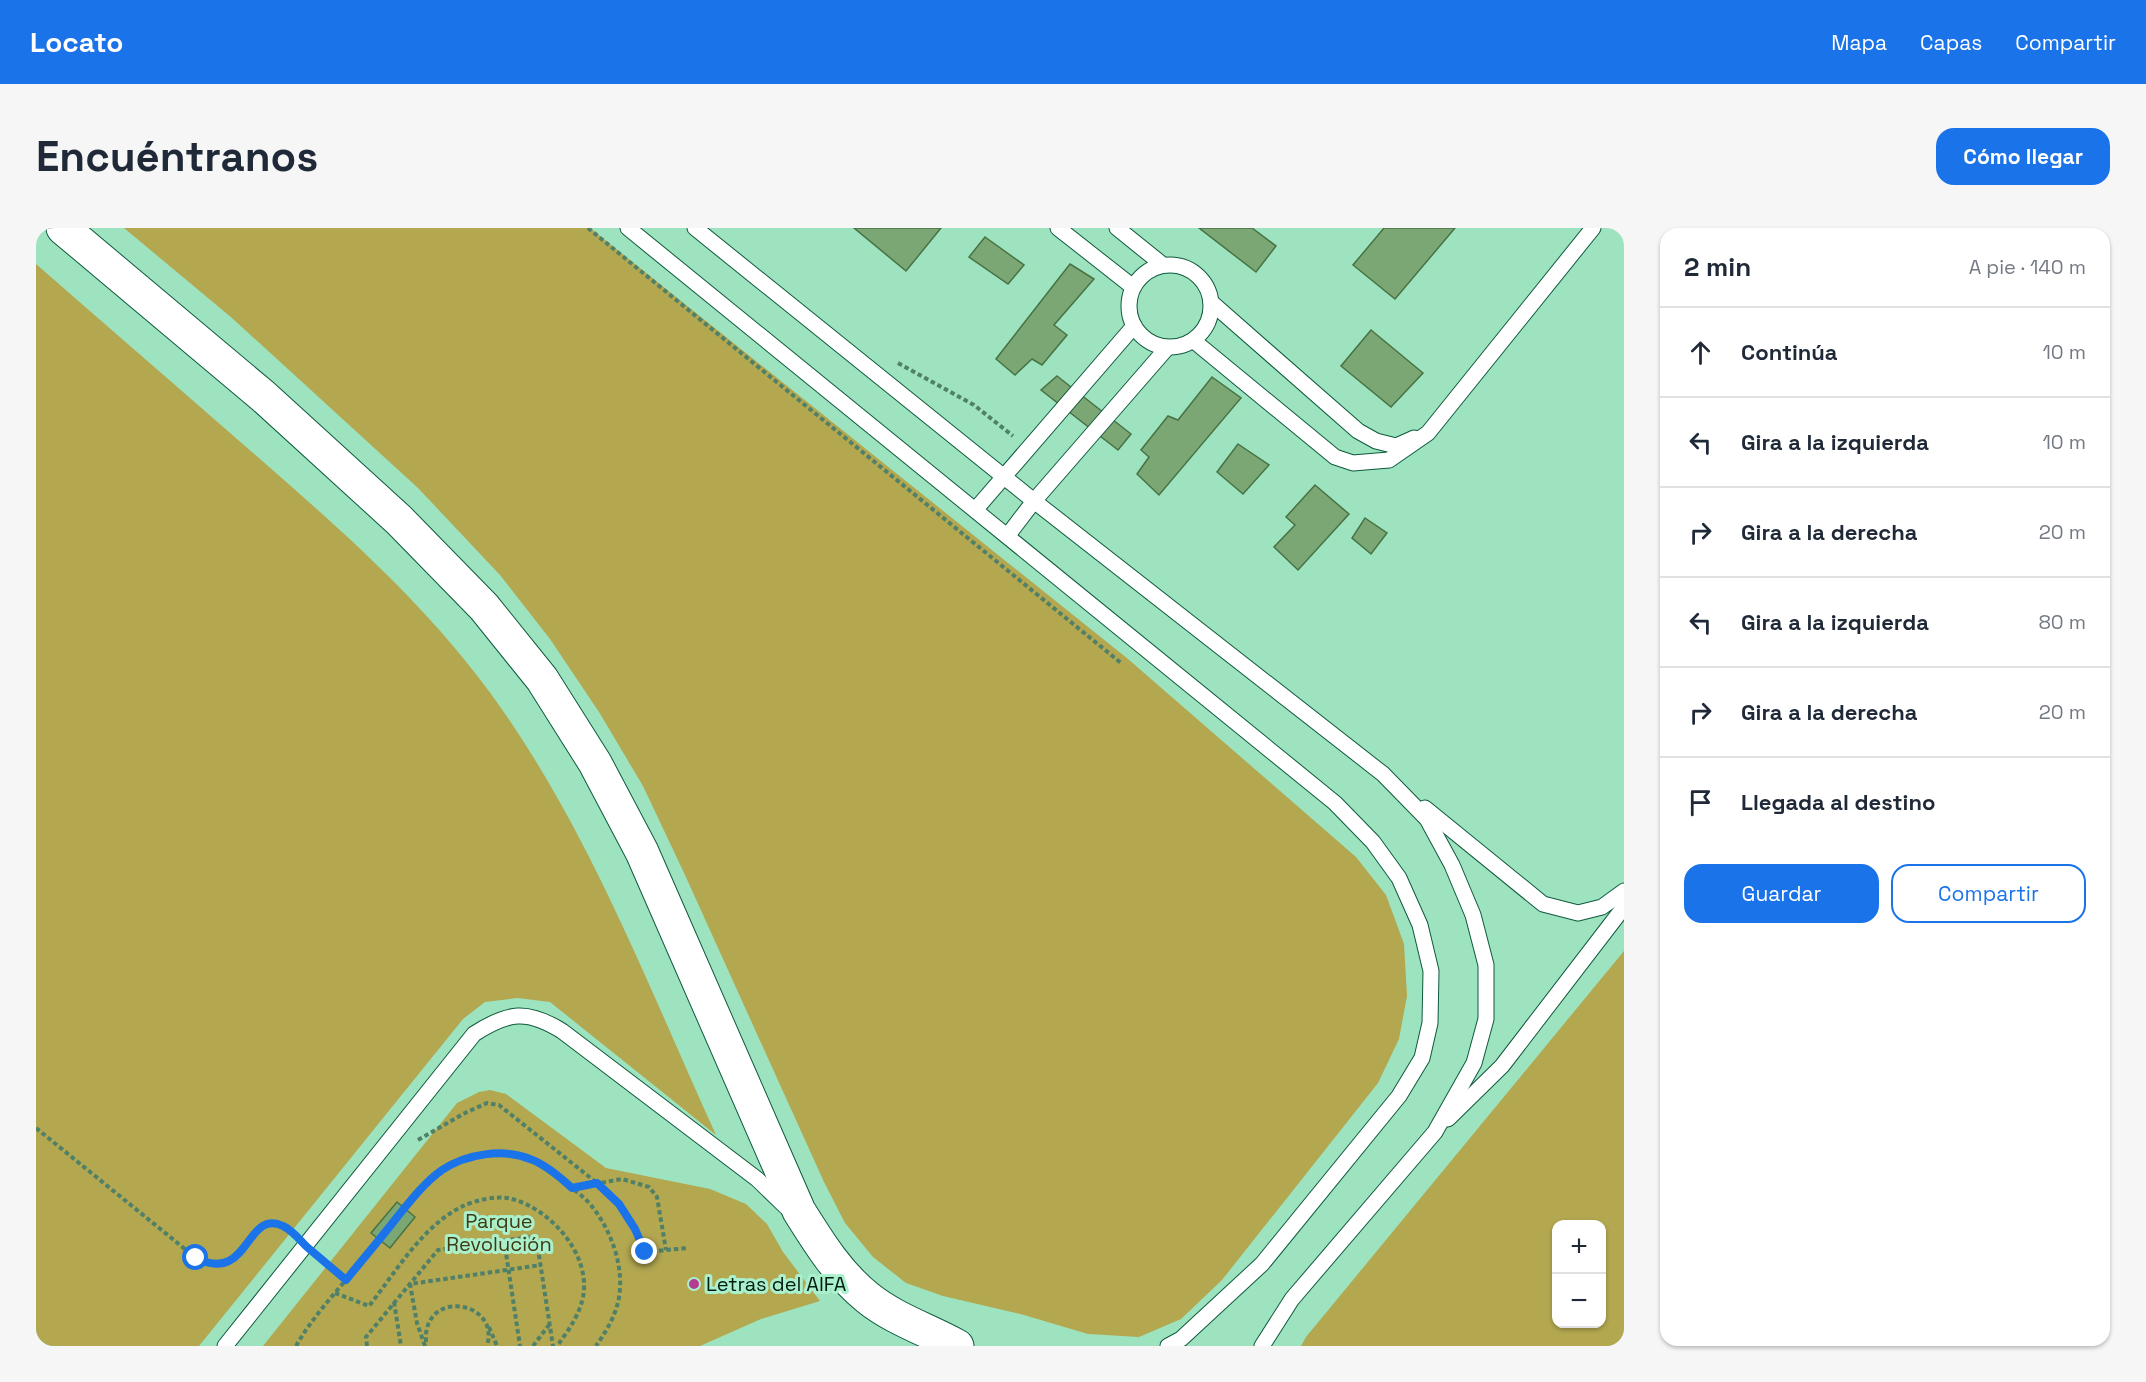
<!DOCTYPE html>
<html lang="es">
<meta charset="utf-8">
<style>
:root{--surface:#fff;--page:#f6f6f7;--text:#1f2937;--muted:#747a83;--line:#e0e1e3;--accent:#1a73e8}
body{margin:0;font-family:"Space Grotesk",sans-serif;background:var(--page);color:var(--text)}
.controls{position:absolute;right:18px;bottom:18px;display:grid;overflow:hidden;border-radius:12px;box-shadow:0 2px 4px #0004}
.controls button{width:54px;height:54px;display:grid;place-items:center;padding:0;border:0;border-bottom:2px solid var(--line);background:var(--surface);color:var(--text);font:30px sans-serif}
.stop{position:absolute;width:18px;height:18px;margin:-14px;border:4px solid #1a73e8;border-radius:50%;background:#fff}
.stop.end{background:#1a73e8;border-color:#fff;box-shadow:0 2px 6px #0008}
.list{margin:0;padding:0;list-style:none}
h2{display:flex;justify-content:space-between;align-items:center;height:78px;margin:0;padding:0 24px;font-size:26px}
h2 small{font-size:20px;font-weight:400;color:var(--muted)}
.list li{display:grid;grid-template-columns:39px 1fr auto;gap:18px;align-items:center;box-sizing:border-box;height:90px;padding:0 24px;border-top:2px solid var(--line)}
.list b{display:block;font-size:22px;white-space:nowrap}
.list em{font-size:20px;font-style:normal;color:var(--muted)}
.actions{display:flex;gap:12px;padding:18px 24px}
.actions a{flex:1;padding:14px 0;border:2px solid var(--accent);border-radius:18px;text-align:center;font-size:21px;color:var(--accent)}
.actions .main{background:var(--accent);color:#fff}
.icon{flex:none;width:33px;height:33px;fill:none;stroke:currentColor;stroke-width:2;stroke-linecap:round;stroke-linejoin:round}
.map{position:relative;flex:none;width:1588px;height:1118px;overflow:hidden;border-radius:18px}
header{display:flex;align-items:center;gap:36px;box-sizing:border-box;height:84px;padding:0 30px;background:var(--accent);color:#fff}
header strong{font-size:28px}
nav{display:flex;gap:33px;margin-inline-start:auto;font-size:21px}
.intro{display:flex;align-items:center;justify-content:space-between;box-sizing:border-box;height:144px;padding:0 36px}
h1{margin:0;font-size:42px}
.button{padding:15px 27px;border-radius:18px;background:var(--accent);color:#fff;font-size:21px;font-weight:700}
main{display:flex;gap:36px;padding:0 36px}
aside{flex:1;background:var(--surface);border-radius:18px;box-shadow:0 2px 4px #0004}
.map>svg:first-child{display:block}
</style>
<header>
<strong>Locato</strong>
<nav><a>Mapa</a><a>Capas</a><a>Compartir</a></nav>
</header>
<div class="intro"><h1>Encuéntranos</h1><a class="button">Cómo llegar</a></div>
<main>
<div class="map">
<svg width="1588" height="1118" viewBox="0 0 1588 1118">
<rect width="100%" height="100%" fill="#9de3bf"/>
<g fill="#b3a750" fill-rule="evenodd">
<polygon points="88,0 554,0 1092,431 1320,629 1350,667 1368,716 1371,768 1363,811 1342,855 1186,1052 1145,1091 1103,1109 1052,1106 988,1087 907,1068 870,1055 837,1029 809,995 788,954 649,647 607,558 563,484 514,411 464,347 382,260 196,90"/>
<path d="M0 36C72 99 145 162 217 225 302 299 388 374 455 466 552 599 612 758 680 907L514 774 481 770 449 774 427 791 163 1118H0Z"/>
<path d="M1588 723V1118H1265L1270 1109ZM1520 996H1566V1096H1520Z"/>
<polygon points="454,862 470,866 570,940 674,961 710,976 731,996 747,1024 784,1073 725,1091 664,1118 227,1118 421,875 443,864"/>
</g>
<g fill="#7ba775" stroke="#487243" stroke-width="1.5">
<polygon points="818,0 905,0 870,43"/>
<polygon points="1163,0 1216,0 1240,18 1220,44"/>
<polygon points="1348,0 1419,0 1359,71 1317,37"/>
<polygon points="949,9 988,37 972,56 933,29"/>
<polygon points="1034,36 1058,51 1018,97 1031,107 1006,137 996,131 979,147 960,131"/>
<polygon points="1335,102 1387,145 1355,179 1305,138"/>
<polygon points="1021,148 1095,206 1082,222 1005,162"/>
<polygon points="1176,149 1205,170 1123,267 1101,246 1113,229 1105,222 1132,188 1142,192"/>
<polygon points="1202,216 1233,237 1207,266 1181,244"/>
<polygon points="1279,257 1313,286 1262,342 1238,319 1259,297 1250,289"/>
<polygon points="1329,290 1351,305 1335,326 1316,310"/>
<polygon points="361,974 379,989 354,1020 335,1005"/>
</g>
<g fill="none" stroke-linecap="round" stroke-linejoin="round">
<defs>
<g id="lane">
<polyline points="592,0 1299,575 1337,614 1363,650 1384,697 1395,743 1394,795 1386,830 1363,868 1226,1036 1145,1111 1132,1118"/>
<polyline points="659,0 998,273 1347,546 1391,591 1416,637 1437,687 1450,737 1450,791 1438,835 1399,904 1256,1071 1226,1118"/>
<polyline points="1022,0 1097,59"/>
<polyline points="1081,0 1127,37"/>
<circle cx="1134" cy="78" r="41"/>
<polyline points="1176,75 1322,203 1340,213 1360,218 1378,210"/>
<polyline points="1158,113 1299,229 1317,235 1353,232 1392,205 1557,0"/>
<polyline points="940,281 1098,98"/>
<polyline points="972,307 998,273 1131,120"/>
<polyline points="1389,580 1507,676 1542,685 1566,679 1588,663"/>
<polyline points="1412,891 1466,838 1588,679"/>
<path d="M189 1118 438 806C472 784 491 781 526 803L721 951 750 979"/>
</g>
<path id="secondary" d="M27 0 227 168 363 292 448 379 506 451 559 535 606 624 763 983C783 1015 802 1046 832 1070 858 1091 892 1102 921 1118"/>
</defs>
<use href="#lane" stroke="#0e5a3d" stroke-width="17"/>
<use href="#secondary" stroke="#0e5a3d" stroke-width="35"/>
<g stroke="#508068" stroke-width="4" stroke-dasharray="4.5 3" stroke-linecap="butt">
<polyline points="552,0 1085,435"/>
<polyline points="862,135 938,177 977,208"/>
<path d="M0 900 160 1030C167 1034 174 1038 183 1037 214 1035 219 973 255 1004"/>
<polyline points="382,912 429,885 451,875 463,877 561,955 583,976 599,1001 609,1024 652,1020"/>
<polyline points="536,960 586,951 613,959 621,969 630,1022"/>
<polyline points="468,1012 484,1118"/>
<polyline points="285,1031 310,1052"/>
<path d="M299 1065 333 1078C360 1044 386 998 427 978 440 972 462 967 476 971 513 981 550 1021 548 1061 547 1082 533 1102 521 1118"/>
<polyline points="358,1074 365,1118"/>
<polyline points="453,1099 461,1118"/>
<path d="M390 1114C386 1060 465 1072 451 1118"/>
<path d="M260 1118C277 1088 302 1062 324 1035 350 1003 390 943 429 931 449 924 472 924 492 930 505 934 520 946 530 955 538 962 547 968 554 976 576 1002 591 1044 581 1078 577 1092 569 1105 560 1118"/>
<polyline points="331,1118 330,1109 402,1022 500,1008 517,1118"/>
<polyline points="389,1118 381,1095 374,1056 505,1037"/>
<polyline points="497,1118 513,1097"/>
</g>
<use href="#lane" stroke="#fff" stroke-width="15"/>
<use href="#secondary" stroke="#fff" stroke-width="33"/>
</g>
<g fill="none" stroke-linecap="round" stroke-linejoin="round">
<path stroke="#1a73e8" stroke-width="8" d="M160 1030C214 1057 209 980 247 998 256 1002 264 1012 271 1019 284 1030 297 1041 310 1052 327 1031 345 1010 362 988 375 972 389 954 406 942 430 926 467 920 494 931 509 936 524 949 536 960L561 955 583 976 599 1001 609 1024"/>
</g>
<circle fill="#b43b8f" stroke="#aaf0cc" stroke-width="2" cx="658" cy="1056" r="6"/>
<g text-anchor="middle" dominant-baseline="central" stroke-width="6" stroke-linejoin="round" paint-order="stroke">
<g font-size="20" fill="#3f3a10" stroke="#aaf0cc">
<text x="463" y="993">Parque<tspan x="463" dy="23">Revolución</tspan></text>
</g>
<g font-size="20" fill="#011c10" stroke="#aaf0cc" text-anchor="start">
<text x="670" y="1056">Letras del AIFA</text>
</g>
</g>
</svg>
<div class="controls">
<button>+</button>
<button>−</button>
</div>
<div class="stop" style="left:160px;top:1030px"></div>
<div class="stop end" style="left:609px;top:1024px"></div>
</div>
<aside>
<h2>2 min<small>A pie · 140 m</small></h2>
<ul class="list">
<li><svg class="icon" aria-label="ahead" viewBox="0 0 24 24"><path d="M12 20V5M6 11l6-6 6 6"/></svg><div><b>Continúa</b></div><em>10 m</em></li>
<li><svg class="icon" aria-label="left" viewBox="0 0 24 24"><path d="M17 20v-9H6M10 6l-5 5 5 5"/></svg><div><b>Gira a la izquierda</b></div><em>10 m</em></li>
<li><svg class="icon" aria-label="right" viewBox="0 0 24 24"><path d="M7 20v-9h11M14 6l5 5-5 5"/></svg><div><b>Gira a la derecha</b></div><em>20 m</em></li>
<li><svg class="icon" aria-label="left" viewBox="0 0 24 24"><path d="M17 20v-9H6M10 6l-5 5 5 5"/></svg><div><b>Gira a la izquierda</b></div><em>80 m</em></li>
<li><svg class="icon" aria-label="right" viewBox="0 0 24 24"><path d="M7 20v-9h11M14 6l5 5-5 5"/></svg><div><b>Gira a la derecha</b></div><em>20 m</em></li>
<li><svg class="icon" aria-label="arrive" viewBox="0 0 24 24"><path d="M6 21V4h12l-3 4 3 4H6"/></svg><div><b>Llegada al destino</b></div></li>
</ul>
<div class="actions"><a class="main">Guardar</a><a>Compartir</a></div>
</aside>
</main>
